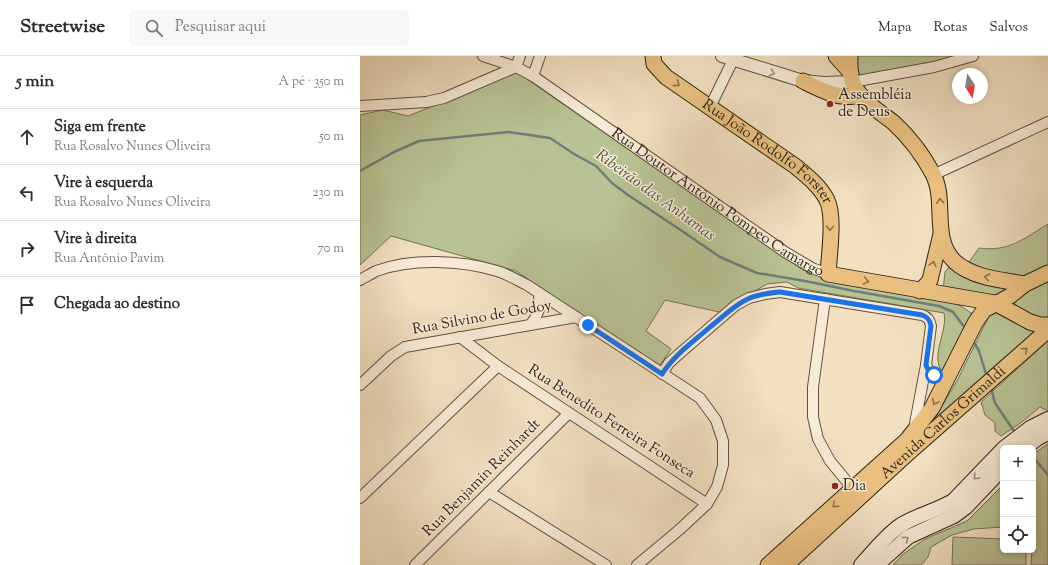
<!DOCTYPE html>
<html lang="pt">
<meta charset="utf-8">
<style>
:root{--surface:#fff;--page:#f7f7f7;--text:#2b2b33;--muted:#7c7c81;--line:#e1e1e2}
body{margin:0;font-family:"Sorts Mill Goudy",serif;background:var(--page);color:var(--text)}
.controls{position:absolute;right:12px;bottom:12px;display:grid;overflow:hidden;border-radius:6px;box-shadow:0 2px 6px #0003}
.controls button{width:36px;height:36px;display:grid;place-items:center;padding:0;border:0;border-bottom:1px solid var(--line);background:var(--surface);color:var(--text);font:20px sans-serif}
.compass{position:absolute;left:592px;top:12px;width:36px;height:36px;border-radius:50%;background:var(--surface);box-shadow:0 2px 6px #0003;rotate:168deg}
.stop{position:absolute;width:12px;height:12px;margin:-9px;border:3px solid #1a73e8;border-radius:50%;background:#fff}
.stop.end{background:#1a73e8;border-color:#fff;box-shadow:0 1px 4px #0008}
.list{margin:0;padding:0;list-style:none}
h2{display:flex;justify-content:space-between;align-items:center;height:52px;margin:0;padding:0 16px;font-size:17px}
h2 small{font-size:13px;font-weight:400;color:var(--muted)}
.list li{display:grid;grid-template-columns:26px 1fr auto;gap:12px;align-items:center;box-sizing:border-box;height:56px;padding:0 16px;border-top:1px solid var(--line)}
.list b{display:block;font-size:15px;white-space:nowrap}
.list p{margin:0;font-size:13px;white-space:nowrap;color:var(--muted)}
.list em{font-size:13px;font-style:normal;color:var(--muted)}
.icon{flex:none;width:22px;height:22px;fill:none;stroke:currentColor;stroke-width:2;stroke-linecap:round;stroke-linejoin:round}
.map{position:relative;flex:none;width:688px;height:509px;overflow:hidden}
header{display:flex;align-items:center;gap:24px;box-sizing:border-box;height:56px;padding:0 20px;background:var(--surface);border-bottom:1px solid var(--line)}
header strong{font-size:19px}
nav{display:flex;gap:22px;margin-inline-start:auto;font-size:14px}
.search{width:280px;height:36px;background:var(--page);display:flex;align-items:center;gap:10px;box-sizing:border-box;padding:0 14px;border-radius:6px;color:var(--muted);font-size:15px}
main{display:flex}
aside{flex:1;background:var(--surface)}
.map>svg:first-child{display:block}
</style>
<header>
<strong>Streetwise</strong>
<div class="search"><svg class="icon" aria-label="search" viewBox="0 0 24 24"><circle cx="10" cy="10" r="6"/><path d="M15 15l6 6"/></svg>Pesquisar aqui</div>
<nav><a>Mapa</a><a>Rotas</a><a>Salvos</a></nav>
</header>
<main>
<aside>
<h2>5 min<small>A pé · 350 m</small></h2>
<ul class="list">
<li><svg class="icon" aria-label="ahead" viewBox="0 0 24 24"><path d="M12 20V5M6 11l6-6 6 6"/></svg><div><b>Siga em frente</b><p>Rua Rosalvo Nunes Oliveira</p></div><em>50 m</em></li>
<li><svg class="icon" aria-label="left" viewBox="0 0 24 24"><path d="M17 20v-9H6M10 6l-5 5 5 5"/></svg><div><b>Vire à esquerda</b><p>Rua Rosalvo Nunes Oliveira</p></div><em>230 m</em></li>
<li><svg class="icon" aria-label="right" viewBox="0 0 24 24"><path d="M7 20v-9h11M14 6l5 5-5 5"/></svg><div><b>Vire à direita</b><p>Rua Antônio Pavim</p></div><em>70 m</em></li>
<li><svg class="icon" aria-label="arrive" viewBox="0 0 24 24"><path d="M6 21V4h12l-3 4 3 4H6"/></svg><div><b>Chegada ao destino</b></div></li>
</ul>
</aside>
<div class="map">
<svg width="688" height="509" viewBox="0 0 688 509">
<rect width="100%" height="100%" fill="#f2e0c1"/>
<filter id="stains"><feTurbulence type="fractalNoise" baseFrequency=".005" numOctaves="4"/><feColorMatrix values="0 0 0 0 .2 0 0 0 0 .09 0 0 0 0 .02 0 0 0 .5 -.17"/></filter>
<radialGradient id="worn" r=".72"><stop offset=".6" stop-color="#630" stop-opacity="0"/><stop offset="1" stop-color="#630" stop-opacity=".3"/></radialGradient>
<g fill="#b9c293" stroke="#747256">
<polygon points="495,0 597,0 578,6 497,21"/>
<path d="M157 16 443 214 456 219 495 228 586 245 601 250 614 259 590 313 582 315C570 300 588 275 584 257L438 232 427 226 407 228 359 256 305 244 286 275 311 293 298 312 156 215 31 180 0 209V59L23 54 48 60Z"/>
<path d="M688 168V212L681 215 655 222 607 209 619 192C649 196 663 183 688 168Z"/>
<polygon points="590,210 614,226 650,233 634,243 583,235 585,216"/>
<polygon points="688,223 688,266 681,266 654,249 656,242"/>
<polygon points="637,252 678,277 571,369 598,323 629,260"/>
<polygon points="688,285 688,355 680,351 662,366 641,380 635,375 635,367 625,359 621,346"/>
<polygon points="688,388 688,509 671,509 672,494 673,494 673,398"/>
<polygon points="643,429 643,471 614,473 592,479 571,491 568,501 561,509 533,509 542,499 565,483 607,465"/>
<polygon points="593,481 643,483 643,494 666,494 666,509 592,509"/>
</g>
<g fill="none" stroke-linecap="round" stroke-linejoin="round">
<g stroke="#707e79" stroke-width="2.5">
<polyline points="0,115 34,96 59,85 148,76 190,82 214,98 236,110 252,127 268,139 325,177 360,201 397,217 445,225 494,235 579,250 593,256 605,272"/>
<polyline points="612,283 619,295 627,321"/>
<polyline points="631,332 635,347 656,378"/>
<polyline points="673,401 688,419"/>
</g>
<defs>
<g id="minor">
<path id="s1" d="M123 0 156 11 173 20 425 196 452 212 468 218"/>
<polyline points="156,11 160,0"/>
<polyline points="173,20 180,0"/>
<polyline points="492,26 574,11 613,0"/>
<polyline points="0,50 66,46 84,42 156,11"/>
<polyline points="350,51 373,4"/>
<polyline points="573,119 688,66"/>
<path d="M0 224C5 221 11 218 16 215 51 202 101 204 137 215 147 218 157 224 167 229L340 342 356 364 363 385V409L357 431 347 448 319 474 277 509"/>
<polyline points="465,243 453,331 453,361 458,383 470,405 493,433"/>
<path d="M170 269C180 257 180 252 179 237"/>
<path d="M566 309C571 320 578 323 590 318"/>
<polyline points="138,310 347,448"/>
<path d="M302 318 309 307 319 298 376 249 389 242 405 238 420 236 562 259C568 261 570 264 571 270L566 309 554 373"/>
<polyline points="0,329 31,300 45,291 216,261"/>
<polyline points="129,436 246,509"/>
<polyline points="0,442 138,310 100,281"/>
<polyline points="55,509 209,357"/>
</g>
<polyline id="tertiary" points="362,0 443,25 464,27 492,26"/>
<g id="secondary">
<polyline points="644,392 670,372 688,363"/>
<polyline points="665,392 678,382 688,377"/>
<path d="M501 509C513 496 526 479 541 469 557 459 576 455 593 445L643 393"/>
<polyline points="517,509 548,481 594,460 606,451 643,412"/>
</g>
<g id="primary">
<path id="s2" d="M293 0 294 8 306 21 435 110C447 120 460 130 467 144 475 161 469 199 468 218L635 247 670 266 680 269H688"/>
<polyline points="476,0 491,17"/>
<path d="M490 0C490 9 489 19 493 27 501 45 519 55 534 67 549 81 563 99 573 118 587 145 571 182 594 205 612 222 642 224 665 228"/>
<path d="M443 25C459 33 481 45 500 39"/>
<polyline points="560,235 567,228 570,224 581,178"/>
<polyline points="408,509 547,384 572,352 615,267 624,254 650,240 665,228 688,217"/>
<path id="s3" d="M426 509 547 398 688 274"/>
</g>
</defs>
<use href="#minor" stroke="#5f5242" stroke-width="12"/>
<use href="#tertiary" stroke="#5f5242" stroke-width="14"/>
<use href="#secondary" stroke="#2e2218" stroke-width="16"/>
<use href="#primary" stroke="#2e2218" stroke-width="17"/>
<use href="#minor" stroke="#f7ebd7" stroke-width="10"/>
<use href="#tertiary" stroke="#f7ebd7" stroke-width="12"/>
<use href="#secondary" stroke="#f7ebd7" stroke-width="14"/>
<use href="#primary" stroke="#e9c080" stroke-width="15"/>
</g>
<defs><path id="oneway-chevron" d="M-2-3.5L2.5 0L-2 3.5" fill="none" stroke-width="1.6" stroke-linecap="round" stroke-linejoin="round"/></defs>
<g stroke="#9d9181">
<use href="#oneway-chevron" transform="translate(412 17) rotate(18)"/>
<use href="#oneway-chevron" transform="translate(616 421) rotate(133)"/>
<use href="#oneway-chevron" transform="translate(546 483) rotate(-37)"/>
</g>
<g stroke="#8c714c">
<use href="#oneway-chevron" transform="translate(317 28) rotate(36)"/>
<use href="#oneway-chevron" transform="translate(580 145) rotate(-96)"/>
<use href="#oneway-chevron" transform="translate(470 172) rotate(92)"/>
<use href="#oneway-chevron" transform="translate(573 208) rotate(-77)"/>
<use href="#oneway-chevron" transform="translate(627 221) rotate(-168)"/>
<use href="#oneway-chevron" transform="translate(506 225) rotate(10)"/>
<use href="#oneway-chevron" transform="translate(665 294) rotate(-40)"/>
<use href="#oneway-chevron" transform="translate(575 346) rotate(118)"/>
<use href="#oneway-chevron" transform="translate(475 449) rotate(138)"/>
</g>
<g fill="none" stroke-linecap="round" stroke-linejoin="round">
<path stroke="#1a73e8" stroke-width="5" d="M228 269 302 318C314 299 333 286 350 271 363 261 375 248 390 242 399 238 410 237 420 236L562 259C568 261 570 264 571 270L566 309 569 316 574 319"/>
</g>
<g fill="#8f2418" stroke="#f7ebd7" stroke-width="1.5">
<circle cx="470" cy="48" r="4"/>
<circle cx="475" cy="430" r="4"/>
</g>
<g text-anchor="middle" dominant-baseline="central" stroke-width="3" stroke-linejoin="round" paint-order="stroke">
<g font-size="15" fill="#2e2218" stroke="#f7ebd7" text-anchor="start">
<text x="478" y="39">Assembléia<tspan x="478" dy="17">de Deus</tspan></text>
<text x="483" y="430">Dia</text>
</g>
<g font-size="15" fill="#2e2218" stroke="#f7ebd7">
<text stroke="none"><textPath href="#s2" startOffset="152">Rua João Rodolfo Forster</textPath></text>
<text stroke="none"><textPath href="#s1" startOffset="278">Rua Doutor Antônio Pompeo Camargo</textPath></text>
<text transform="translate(122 262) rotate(-10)">Rua Silvino de Godoy</text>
<text transform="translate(251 366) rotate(33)">Rua Benedito Ferreira Fonseca</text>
<text stroke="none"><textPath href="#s3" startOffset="212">Avenida Carlos Grimaldi</textPath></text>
<text transform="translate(122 422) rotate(-45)">Rua Benjamin Reinhardt</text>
</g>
<g font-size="16" font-style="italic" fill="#4f5048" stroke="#f7ebd7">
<text transform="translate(295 140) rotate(36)">Ribeirão das Anhumas</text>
</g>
</g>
<rect width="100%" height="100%" filter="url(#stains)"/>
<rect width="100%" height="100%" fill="url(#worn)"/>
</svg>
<div class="controls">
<button>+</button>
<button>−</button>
<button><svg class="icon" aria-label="locate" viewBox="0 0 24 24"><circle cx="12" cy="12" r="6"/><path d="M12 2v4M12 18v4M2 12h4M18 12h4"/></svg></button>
</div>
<svg class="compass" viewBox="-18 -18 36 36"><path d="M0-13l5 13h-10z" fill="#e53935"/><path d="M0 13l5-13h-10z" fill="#7c7c81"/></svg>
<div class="stop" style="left:574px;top:319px"></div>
<div class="stop end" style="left:228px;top:269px"></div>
</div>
</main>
